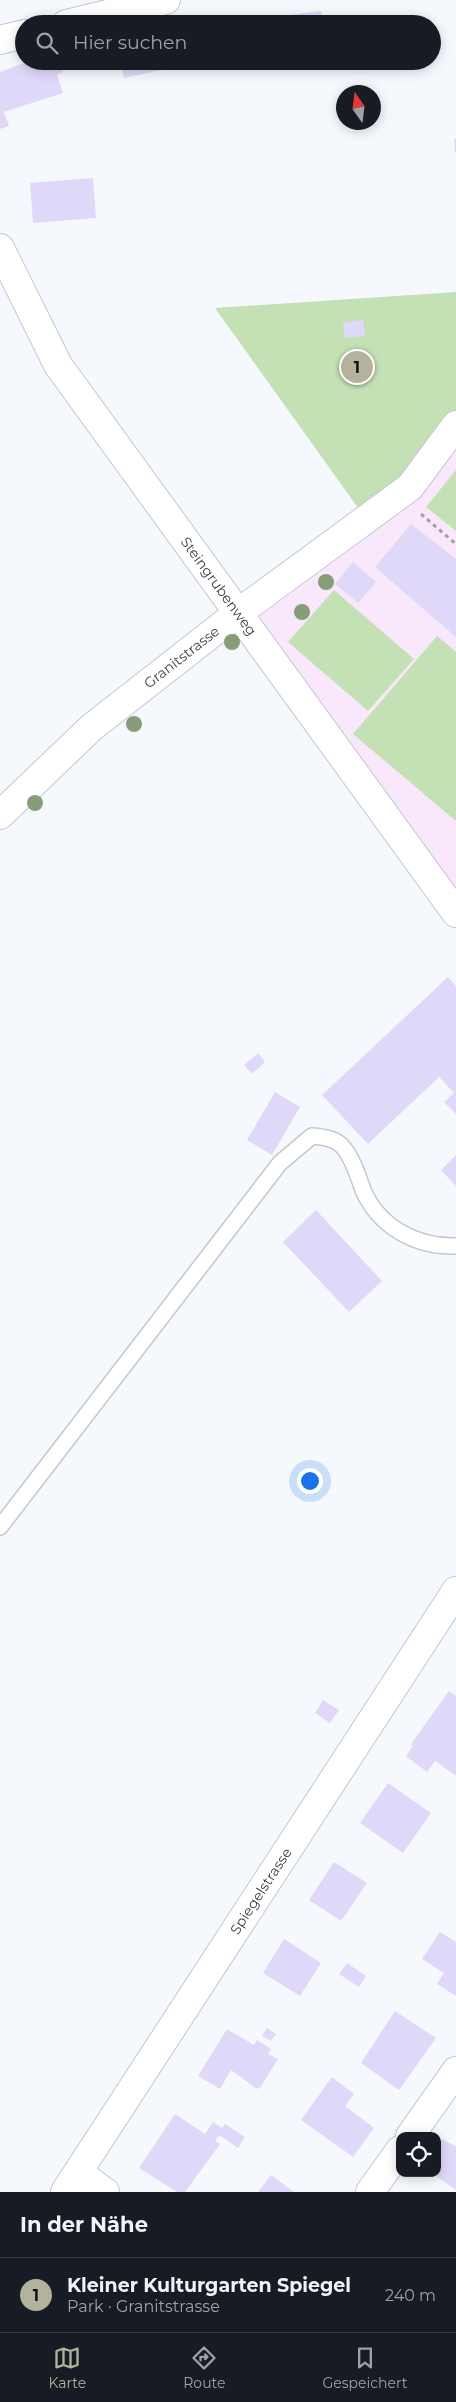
<!DOCTYPE html>
<html lang="de">
<meta charset="utf-8">
<style>
:root{--surface:#171b24;--page:#242831;--text:#f1f3f6;--muted:#9ea1a6;--line:#363941;--accent:#b2b29d}
body{margin:0;font-family:Montserrat,sans-serif;background:var(--page);color:var(--text)}
.controls{position:absolute;right:15px;bottom:15px;display:grid;overflow:hidden;border-radius:10px;box-shadow:0 2px 12px #0003}
.controls button{width:45px;height:45px;display:grid;place-items:center;padding:0;border:0;border-bottom:1px solid var(--line);background:var(--surface);color:var(--text);font:25px sans-serif}
.compass{position:absolute;left:336px;top:85px;width:45px;height:45px;border-radius:50%;background:var(--surface);box-shadow:0 2px 12px #0003;rotate:346deg}
.you{position:absolute;left:309px;top:1480px;width:18px;height:18px;margin:-12px;border:4px solid #fff;border-radius:50%;background:#1a73e8;box-shadow:0 0 0 8px #1a73e833}
.badge{display:grid;place-items:center;width:32px;height:32px;border-radius:50%;background:var(--accent);color:#111;font-size:16px;font-weight:700}
.pin{position:absolute;translate:-50% -50%;border:2px solid #fff;box-shadow:0 1px 5px #0006}
.list{margin:0;padding:0;list-style:none}
h2{display:flex;justify-content:space-between;align-items:center;height:65px;margin:0;padding:0 20px;font-size:21px}
h2 small{font-size:16px;font-weight:400;color:var(--muted)}
.list li{display:grid;grid-template-columns:32px 1fr auto;gap:15px;align-items:center;box-sizing:border-box;height:75px;padding:0 20px;border-top:1px solid var(--line)}
.list b{display:block;font-size:19px;white-space:nowrap}
.list p{margin:0;font-size:16px;white-space:nowrap;color:var(--muted)}
.list em{font-size:16px;font-style:normal;color:var(--muted)}
.icon{flex:none;width:28px;height:28px;fill:none;stroke:currentColor;stroke-width:2;stroke-linecap:round;stroke-linejoin:round}
.map{position:relative;flex:none;width:456px;height:2192px;overflow:hidden}
.search{position:absolute;background:var(--surface);box-shadow:0 2px 12px #0003;left:15px;right:15px;top:15px;height:55px;display:flex;align-items:center;gap:12px;box-sizing:border-box;padding:0 18px;border-radius:28px;color:var(--muted);font-size:19px}
.sheet{height:140px;background:var(--surface)}
nav{display:flex;justify-content:space-around;align-items:center;box-sizing:border-box;height:70px;border-top:1px solid var(--line);background:var(--surface);font-size:14px;color:var(--muted)}
nav a{display:grid;justify-items:center;gap:2px}
nav .on{color:var(--accent)}
.map>svg:first-child{display:block}
</style>
<div class="map">
<svg width="456" height="2192" viewBox="0 0 456 2192">
<rect width="100%" height="100%" fill="#f5f9fe"/>
<polygon fill="#f9e8fb" points="456,425 456,913 238,613"/>
<g fill="#c4e0b5">
<polygon points="456,292 456,425 366,519 215,308"/>
<polygon points="456,470 456,531 426,507"/>
<polygon points="334,590 414,659 368,711 288,642"/>
<polygon points="437,636 456,652 456,821 353,734"/>
</g>
<g fill="#e0d8f9">
<polygon points="321,11 322,18 361,17 362,24 268,24 267,18"/>
<polygon points="29,61 60,61 63,72 57,74 63,93 4,112 9,126 0,129 0,72"/>
<polygon points="86,61 107,61 108,65 88,69"/>
<polygon points="120,61 199,61 199,62 124,78"/>
<polygon points="454,139 456,139 456,152 455,152"/>
<polygon points="93,178 96,218 33,223 30,183"/>
<polygon points="363,320 365,336 345,338 343,323"/>
<polygon points="411,524 456,559 456,637 375,567"/>
<polygon points="353,562 376,582 358,603 335,584"/>
<polygon points="448,977 456,986 456,1114 444,1102 454,1093 439,1077 368,1144 322,1095"/>
<polygon points="258,1053 265,1062 252,1074 244,1065"/>
<polygon points="275,1092 300,1107 272,1155 247,1140"/>
<polygon points="456,1155 456,1186 441,1170"/>
<polygon points="316,1210 382,1281 349,1312 283,1242"/>
<polygon points="449,1691 456,1696 456,1776 435,1761 427,1772 406,1756 413,1746 411,1744"/>
<polygon points="323,1700 339,1710 330,1723 315,1713"/>
<polygon points="388,1783 431,1813 403,1853 360,1823"/>
<polygon points="334,1862 367,1883 341,1921 309,1900"/>
<polygon points="440,1932 456,1942 456,1996 437,1984 444,1973 422,1959"/>
<polygon points="284,1939 321,1963 300,1996 263,1973"/>
<polygon points="347,1963 366,1976 359,1987 339,1974"/>
<polygon points="395,2011 436,2038 399,2090 361,2063"/>
<polygon points="267,2028 276,2034 271,2041 262,2036"/>
<polygon points="227,2029 254,2045 257,2040 271,2049 268,2054 278,2059 260,2088 259,2087 257,2089 231,2070 220,2089 198,2076"/>
<polygon points="332,2077 354,2094 345,2106 374,2128 353,2157 301,2120"/>
<polygon points="175,2114 205,2134 213,2122 222,2128 225,2124 245,2137 238,2148 219,2135 215,2141 220,2144 185,2192 177,2192 139,2168"/>
<polygon points="441,2139 456,2146 456,2190 432,2173 437,2173 437,2145"/>
<polygon points="271,2175 294,2192 258,2192"/>
</g>
<g fill="none" stroke-linecap="round" stroke-linejoin="round">
<defs>
<path id="lane" d="M0 1527 280 1163 312 1136C323 1137 333 1138 341 1145 352 1156 358 1176 363 1190 379 1227 416 1247 456 1246"/>
<g id="street">
<polyline points="66,24 166,0"/>
<polyline points="0,40 24,34"/>
<path id="s1" d="M0 248 58 365 456 913"/>
<path id="s2" d="M0 815 92 727 238 613 410 487 456 425"/>
<polyline points="410,2136 456,2071"/>
<polyline points="78,2172 105,2192"/>
<path id="s3" d="M65 2192 456 1591"/>
<polyline points="370,2192 400,2150"/>
</g>
</defs>
<use href="#lane" stroke="#c3c8ce" stroke-width="18"/>
<use href="#street" stroke="#c3c8ce" stroke-width="30"/>
<polyline stroke="#9da0a4" stroke-width="3" stroke-dasharray="4 4" stroke-linecap="butt" points="421,514 456,544"/>
<use href="#lane" stroke="#fff" stroke-width="15"/>
<use href="#street" stroke="#fff" stroke-width="28"/>
</g>
<g fill="#869d78">
<circle cx="326" cy="582" r="8"/>
<circle cx="302" cy="612" r="8"/>
<circle cx="232" cy="642" r="8"/>
<circle cx="134" cy="724" r="8"/>
<circle cx="35" cy="803" r="8"/>
</g>
<g text-anchor="middle" dominant-baseline="central" stroke-width="5" stroke-linejoin="round" paint-order="stroke">
<g font-size="14" fill="#3b3d40" stroke="#fff">
<text stroke="none"><textPath href="#s1" startOffset="404">Steingrubenweg</textPath></text>
<text stroke="none"><textPath href="#s2" startOffset="241">Granitstrasse</textPath></text>
<text stroke="none"><textPath href="#s3" startOffset="359">Spiegelstrasse</textPath></text>
</g>
</g>
</svg>
<div class="controls">
<button><svg class="icon" aria-label="locate" viewBox="0 0 24 24"><circle cx="12" cy="12" r="6"/><path d="M12 2v4M12 18v4M2 12h4M18 12h4"/></svg></button>
</div>
<svg class="compass" viewBox="-18 -18 36 36"><path d="M0-13l5 13h-10z" fill="#e53935"/><path d="M0 13l5-13h-10z" fill="#9ea1a6"/></svg>
<div class="you"></div>
<div class="pin badge" style="left:357px;top:367px">1</div>
<div class="search"><svg class="icon" aria-label="search" viewBox="0 0 24 24"><circle cx="10" cy="10" r="6"/><path d="M15 15l6 6"/></svg>Hier suchen</div>
</div>
<section class="sheet">
<h2>In der Nähe<small></small></h2>
<ul class="list">
<li><span class="badge">1</span><div><b>Kleiner Kulturgarten Spiegel</b><p>Park · Granitstrasse</p></div><em>240 m</em></li>
</ul>
</section>
<nav>
<a class="on"><svg class="icon" aria-label="map" viewBox="0 0 24 24"><path d="M3 6l6-2 6 2 6-2v14l-6 2-6-2-6 2zM9 4v14M15 6v14"/></svg>Karte</a>
<a><svg class="icon" aria-label="directions" viewBox="0 0 24 24"><path d="M12 3l9 9-9 9-9-9zM9 14v-3h6M13 9l2 2-2 2"/></svg>Route</a>
<a><svg class="icon" aria-label="saved" viewBox="0 0 24 24"><path d="M7 4h10v16l-5-4-5 4z"/></svg>Gespeichert</a>
</nav>
